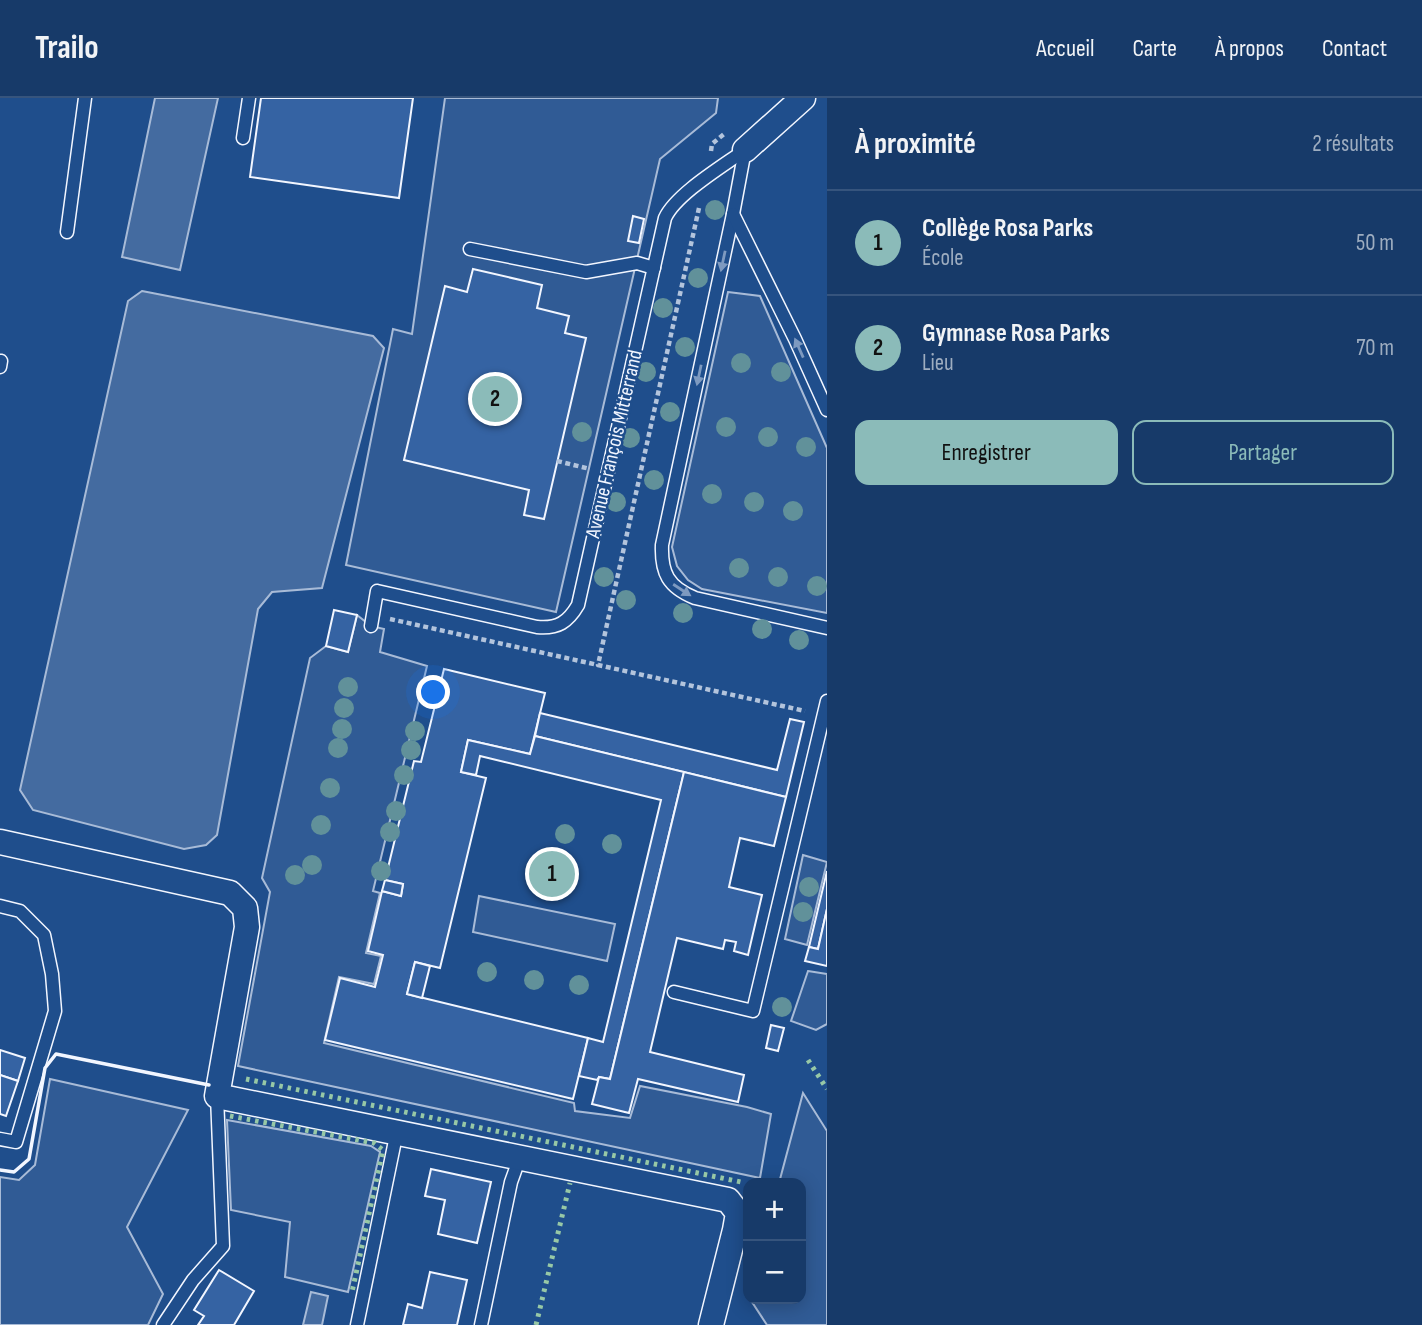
<!DOCTYPE html>
<html lang="fr">
<meta charset="utf-8">
<style>
:root{--surface:#173a69;--page:#20416f;--text:#f1f3f6;--muted:#9eadc0;--line:#36547d;--accent:#8bbbb9}
body{margin:0;font-family:"Sofia Sans Condensed",sans-serif;background:var(--page);color:var(--text)}
.controls{position:absolute;right:21px;bottom:21px;display:grid;overflow:hidden;border-radius:14px;box-shadow:0 4px 18px #0003}
.controls button{width:63px;height:63px;display:grid;place-items:center;padding:0;border:0;border-bottom:2px solid var(--line);background:var(--surface);color:var(--text);font:35px sans-serif}
.you{position:absolute;left:434px;top:595px;width:24px;height:24px;margin:-18px;border:5px solid #fff;border-radius:50%;background:#1a73e8;box-shadow:0 0 0 10px #1a73e833}
.badge{display:grid;place-items:center;width:46px;height:46px;border-radius:50%;background:var(--accent);color:#111;font-size:23px;font-weight:700}
.pin{position:absolute;translate:-50% -50%;border:4px solid #fff;box-shadow:0 2px 7px #0006}
.list{margin:0;padding:0;list-style:none}
h2{display:flex;justify-content:space-between;align-items:center;height:91px;margin:0;padding:0 28px;font-size:30px}
h2 small{font-size:23px;font-weight:400;color:var(--muted)}
.list li{display:grid;grid-template-columns:46px 1fr auto;gap:21px;align-items:center;box-sizing:border-box;height:105px;padding:0 28px;border-top:2px solid var(--line)}
.list b{display:block;font-size:26px;white-space:nowrap}
.list p{margin:0;font-size:23px;white-space:nowrap;color:var(--muted)}
.list em{font-size:23px;font-style:normal;color:var(--muted)}
.actions{display:flex;gap:14px;padding:21px 28px}
.actions a{flex:1;padding:16px 0;border:2px solid var(--accent);border-radius:14px;text-align:center;font-size:24px;color:var(--accent)}
.actions .main{background:var(--accent);color:#111}
.map{position:relative;flex:none;width:827px;height:1227px;overflow:hidden}
header{display:flex;align-items:center;gap:42px;box-sizing:border-box;height:98px;padding:0 35px;background:var(--surface);border-bottom:2px solid var(--line)}
header strong{font-size:33px}
nav{display:flex;gap:38px;margin-inline-start:auto;font-size:24px}
main{display:flex}
aside{flex:1;background:var(--surface)}
.map>svg:first-child{display:block}
</style>
<header>
<strong>Trailo</strong>
<nav><a>Accueil</a><a>Carte</a><a>À propos</a><a>Contact</a></nav>
</header>
<main>
<div class="map">
<svg width="827" height="1227" viewBox="0 0 827 1227">
<rect width="100%" height="100%" fill="#1f4e8c"/>
<g fill="#305b95" stroke="#a8bbd7" stroke-width="2">
<polygon points="445,0 718,0 716,15 660,61 556,514 346,467 393,231 412,236"/>
<polygon points="728,194 760,198 827,350 827,515 702,491 688,482 677,468 672,449"/>
<polygon points="357,517 371,528 384,531 380,554 427,568 373,793 380,795 366,855 381,858 374,886 339,879 324,945 574,1005 575,1013 630,1020 640,988 747,1009 771,1016 760,1080 238,968 270,794 262,780 310,560 326,548 348,554"/>
<polygon points="803,757 827,764 807,847 785,841"/>
<polygon points="479,798 615,826 607,863 473,834"/>
<polygon points="808,873 827,876 827,926 816,932 791,923"/>
<polygon points="50,981 188,1012 127,1129 163,1196 148,1227 0,1227 0,1079 19,1082 35,1067"/>
<polygon points="803,995 827,1033 827,1227 767,1227 750,1201 801,1201 801,1085 779,1085"/>
<polygon points="227,1022 371,1048 380,1054 348,1194 285,1179 290,1124 231,1112"/>
</g>
<g fill="#446ba0" stroke="#a8bbd7" stroke-width="2">
<polygon points="155,0 218,0 180,172 122,159"/>
<polygon points="142,193 373,238 384,250 322,490 272,494 258,511 217,737 206,747 184,751 33,712 20,692 128,203"/>
<polygon points="311,1194 328,1198 322,1227 303,1227"/>
</g>
<g fill="#3563a3" stroke="#f2f6ff" stroke-width="2">
<polygon points="261,0 413,0 399,100 250,79"/>
<polygon points="633,118 644,121 639,145 628,143"/>
<polygon points="473,171 542,187 537,210 569,218 565,235 586,240 544,421 524,417 529,392 404,362 445,188 467,194"/>
<polygon points="334,512 357,517 348,554 326,548"/>
<polygon points="444,571 545,595 530,656 468,642 461,674 486,680 440,870 415,864 407,896 588,940 573,1001 325,942 340,880 375,889 383,857 368,853 382,793 401,798 403,786 385,782 414,663 421,664"/>
<polygon points="540,615 777,672 790,621 804,624 786,699 535,638"/>
<polygon points="535,638 684,674 610,981 599,979 597,982 579,978 588,940 603,944 661,702 480,658 476,677 461,674 468,642 530,656"/>
<polygon points="684,674 786,699 774,748 740,740 729,789 762,797 748,857 734,853 736,844 725,842 723,851 677,840 650,954 744,977 738,1004 638,981 629,1015 592,1006 599,979 610,981"/>
<polygon points="827,773 827,811 818,851 809,849"/>
<polygon points="385,782 403,786 401,798 382,793"/>
<polygon points="827,811 827,868 805,863 809,849 818,851"/>
<polygon points="415,864 430,868 422,900 407,896"/>
<polygon points="771,927 784,930 778,953 766,950"/>
<polygon points="0,952 25,960 18,983 0,977"/>
<polygon points="0,977 18,983 6,1018 0,1016"/>
<polygon points="431,1071 491,1084 477,1145 438,1136 445,1102 425,1098"/>
<polygon points="219,1172 254,1193 234,1227 198,1227 204,1218 194,1212"/>
<polygon points="430,1174 467,1182 457,1227 403,1227 408,1206 422,1210"/>
</g>
<g fill="none" stroke-linecap="round" stroke-linejoin="round">
<defs>
<g id="service">
<polyline points="243,40 249,0"/>
<path d="M745 52 733 116 662 447C661 475 668 489 695 500L827 530"/>
<polyline points="733,116 795,241 827,312"/>
<polyline points="67,134 85,0"/>
<polyline points="470,151 586,174 637,165 654,170"/>
<polyline points="0,269 1,263"/>
<path d="M371 528 377 493 537 529C558 531 568 524 578 507L665 120C676 96 723 68 745 52"/>
<polyline points="0,808 20,813 44,837 52,876 55,913 16,1044 0,1041"/>
<polyline points="674,894 753,913 827,603"/>
<polyline points="163,1227 193,1182 223,1148 217,998"/>
<polyline points="357,1227 397,1033"/>
<polyline points="481,1227 511,1084 520,1059"/>
</g>
<g id="minor">
<polyline points="745,52 803,0"/>
<polyline points="0,744 230,795 245,810 247,829 217,998 728,1102 738,1115 735,1132 711,1227"/>
</g>
</defs>
<use href="#service" stroke="#f2f6ff" stroke-width="15"/>
<use href="#minor" stroke="#f2f6ff" stroke-width="27"/>
<g stroke="#b3c4dc" stroke-width="4.5" stroke-dasharray="5 3.5" stroke-linecap="butt">
<polyline points="711,53 712,46 724,36"/>
<polyline points="699,110 598,567 805,613"/>
<polyline points="557,363 590,371"/>
<polyline points="390,521 598,567"/>
</g>
<use href="#service" stroke="#1f4e8c" stroke-width="12"/>
<use href="#minor" stroke="#1f4e8c" stroke-width="24"/>
<g stroke="#97c8a6" stroke-width="5" stroke-dasharray="3.5 5" stroke-linecap="butt">
<polyline points="808,962 827,991"/>
<polyline points="246,981 741,1084"/>
<polyline points="230,1018 374,1045 383,1052 352,1194"/>
<polyline points="536,1227 570,1085"/>
</g>
<polyline stroke="#f2f6ff" stroke-width="3.5" points="0,1072 14,1074 29,1061 45,970 56,956 209,987"/>
</g>
<g fill="#61919a">
<circle cx="715" cy="112" r="10"/>
<circle cx="698" cy="180" r="10"/>
<circle cx="663" cy="210" r="10"/>
<circle cx="685" cy="249" r="10"/>
<circle cx="741" cy="265" r="10"/>
<circle cx="646" cy="274" r="10"/>
<circle cx="781" cy="274" r="10"/>
<circle cx="670" cy="314" r="10"/>
<circle cx="726" cy="329" r="10"/>
<circle cx="582" cy="334" r="10"/>
<circle cx="768" cy="339" r="10"/>
<circle cx="630" cy="340" r="10"/>
<circle cx="806" cy="349" r="10"/>
<circle cx="654" cy="382" r="10"/>
<circle cx="712" cy="396" r="10"/>
<circle cx="616" cy="404" r="10"/>
<circle cx="754" cy="404" r="10"/>
<circle cx="793" cy="413" r="10"/>
<circle cx="739" cy="470" r="10"/>
<circle cx="604" cy="479" r="10"/>
<circle cx="778" cy="479" r="10"/>
<circle cx="817" cy="488" r="10"/>
<circle cx="626" cy="502" r="10"/>
<circle cx="683" cy="515" r="10"/>
<circle cx="762" cy="531" r="10"/>
<circle cx="799" cy="542" r="10"/>
<circle cx="348" cy="589" r="10"/>
<circle cx="344" cy="610" r="10"/>
<circle cx="342" cy="631" r="10"/>
<circle cx="415" cy="633" r="10"/>
<circle cx="338" cy="650" r="10"/>
<circle cx="411" cy="652" r="10"/>
<circle cx="404" cy="677" r="10"/>
<circle cx="330" cy="690" r="10"/>
<circle cx="396" cy="713" r="10"/>
<circle cx="321" cy="727" r="10"/>
<circle cx="390" cy="734" r="10"/>
<circle cx="565" cy="736" r="10"/>
<circle cx="612" cy="746" r="10"/>
<circle cx="312" cy="767" r="10"/>
<circle cx="381" cy="773" r="10"/>
<circle cx="295" cy="777" r="10"/>
<circle cx="809" cy="789" r="10"/>
<circle cx="803" cy="814" r="10"/>
<circle cx="487" cy="874" r="10"/>
<circle cx="534" cy="882" r="10"/>
<circle cx="579" cy="887" r="10"/>
<circle cx="782" cy="909" r="10"/>
</g>
<defs><path id="oneway-solid" d="M-6-.8H1V-3.2L6.5 0L1 3.2V.8H-6Z" transform="scale(1.75)"/></defs>
<g fill="#7e9ac0">
<use href="#oneway-solid" transform="translate(723 163) rotate(102)"/>
<use href="#oneway-solid" transform="translate(799 250) rotate(-114)"/>
<use href="#oneway-solid" transform="translate(699 277) rotate(102)"/>
<use href="#oneway-solid" transform="translate(682 492) rotate(33)"/>
</g>
<g text-anchor="middle" dominant-baseline="central" stroke-width="5" stroke-linejoin="round" paint-order="stroke">
<g font-size="21" fill="#f2f6ff" stroke="#1f4e8c">
<text transform="translate(614 346) rotate(-77)">Avenue François Mitterrand</text>
</g>
</g>
</svg>
<div class="controls">
<button>+</button>
<button>−</button>
</div>
<div class="you"></div>
<div class="pin badge" style="left:552px;top:776px">1</div>
<div class="pin badge" style="left:495px;top:301px">2</div>
</div>
<aside>
<h2>À proximité<small>2 résultats</small></h2>
<ul class="list">
<li><span class="badge">1</span><div><b>Collège Rosa Parks</b><p>École</p></div><em>50 m</em></li>
<li><span class="badge">2</span><div><b>Gymnase Rosa Parks</b><p>Lieu</p></div><em>70 m</em></li>
</ul>
<div class="actions"><a class="main">Enregistrer</a><a>Partager</a></div>
</aside>
</main>
